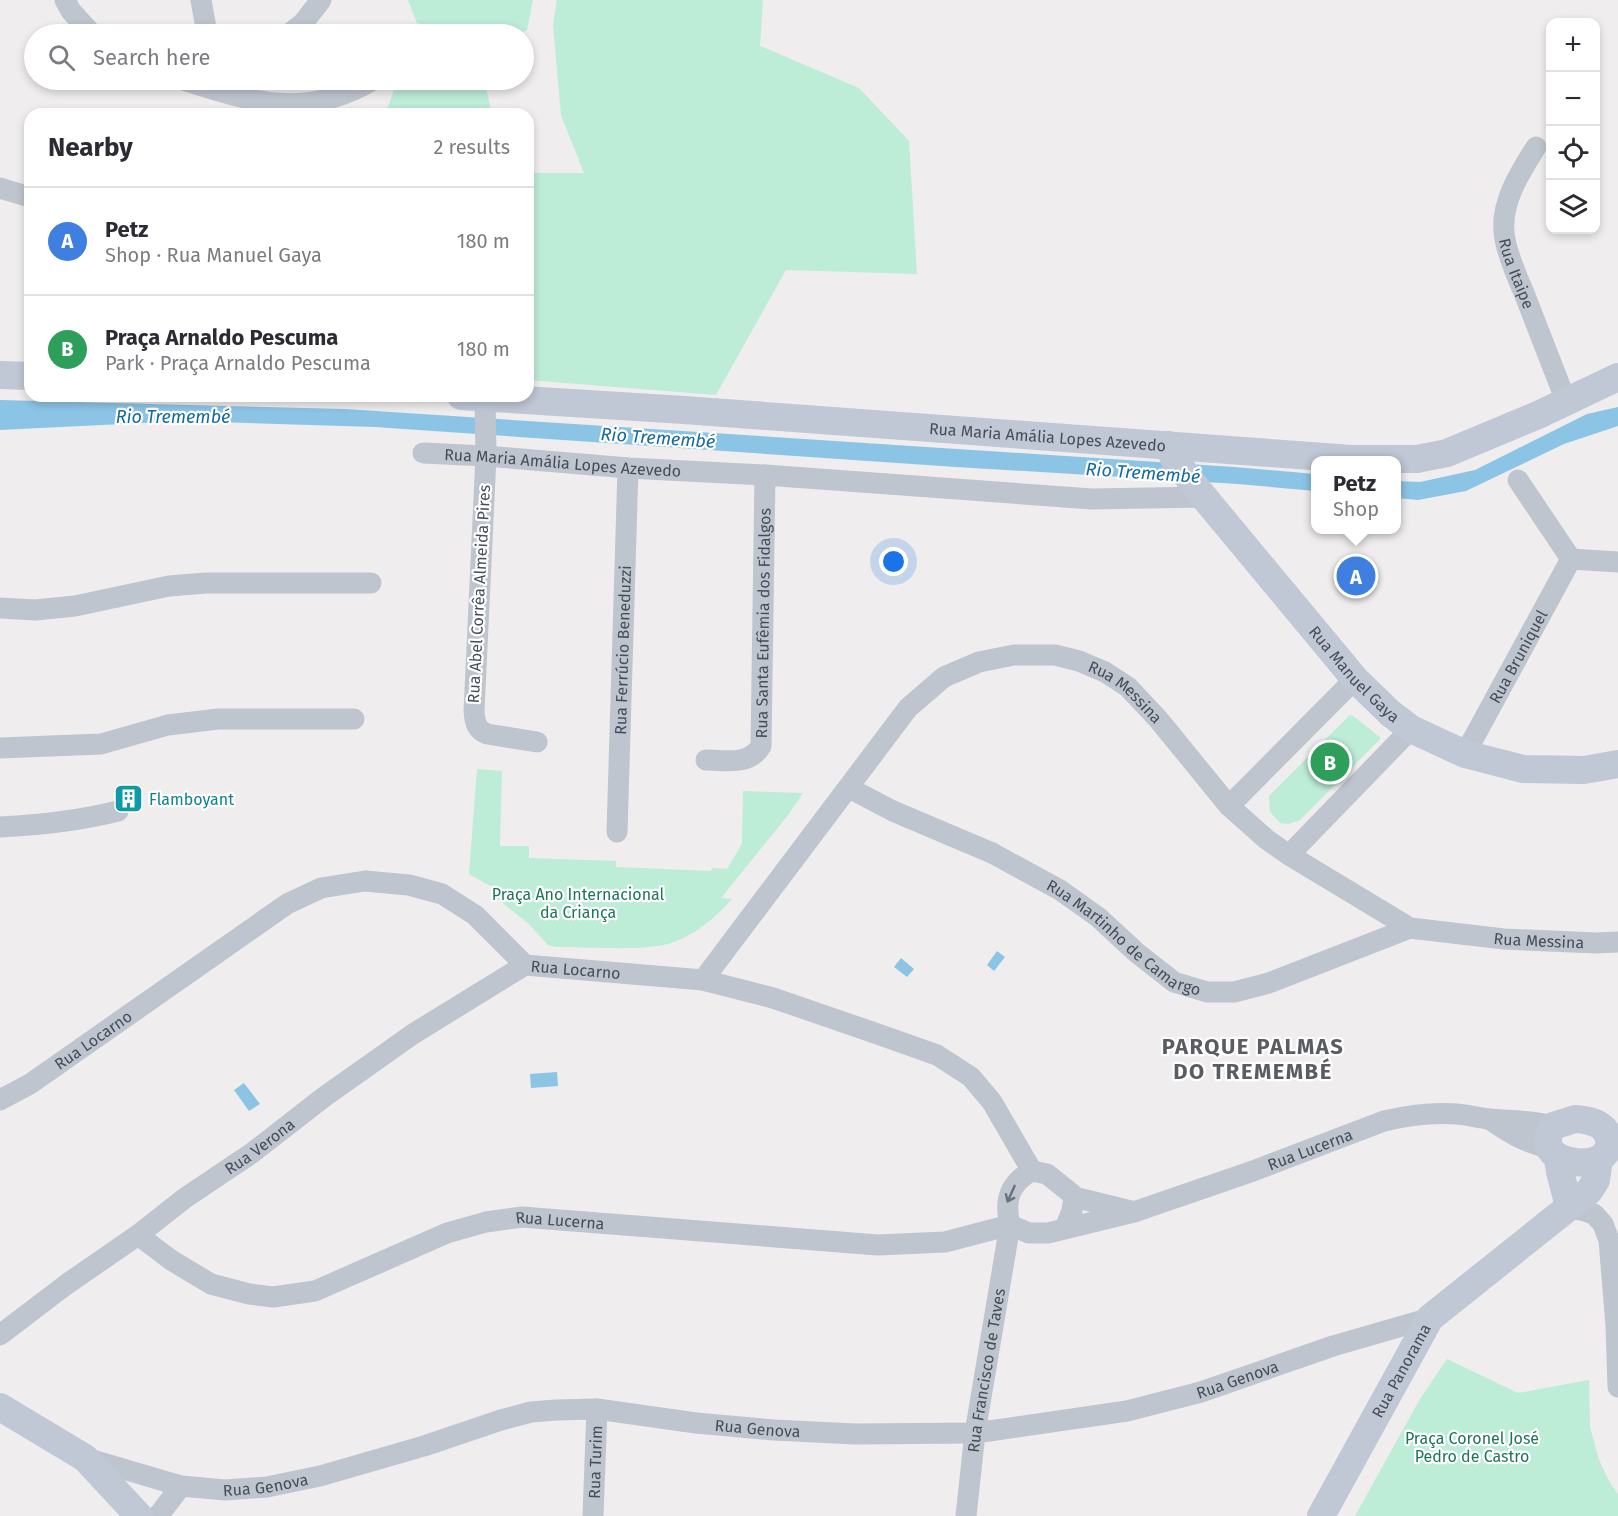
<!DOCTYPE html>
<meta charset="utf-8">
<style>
:root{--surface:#fff;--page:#f7f7f7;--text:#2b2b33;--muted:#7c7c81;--line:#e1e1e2;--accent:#1a73e8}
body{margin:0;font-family:"Fira Sans",sans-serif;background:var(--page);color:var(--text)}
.controls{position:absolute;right:18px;top:18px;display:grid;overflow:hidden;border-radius:12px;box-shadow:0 3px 9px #0003}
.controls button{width:54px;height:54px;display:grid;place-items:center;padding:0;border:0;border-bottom:2px solid var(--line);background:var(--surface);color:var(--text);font:30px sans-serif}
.you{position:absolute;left:894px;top:562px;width:21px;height:21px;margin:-15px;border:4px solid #fff;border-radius:50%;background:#1a73e8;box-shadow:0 0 0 9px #1a73e833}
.badge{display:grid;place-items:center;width:39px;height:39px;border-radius:50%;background:var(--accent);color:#fff;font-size:20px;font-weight:700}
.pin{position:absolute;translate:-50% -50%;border:3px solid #fff;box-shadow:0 2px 6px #0006}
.popup{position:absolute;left:1311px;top:456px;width:90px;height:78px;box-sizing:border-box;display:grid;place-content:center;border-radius:12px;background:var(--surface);filter:drop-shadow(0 2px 4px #0005);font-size:20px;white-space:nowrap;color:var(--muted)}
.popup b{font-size:22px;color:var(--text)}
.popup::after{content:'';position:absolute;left:50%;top:100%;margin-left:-12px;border:12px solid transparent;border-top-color:var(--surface)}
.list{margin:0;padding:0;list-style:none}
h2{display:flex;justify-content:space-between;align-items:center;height:78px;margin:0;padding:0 24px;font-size:26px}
h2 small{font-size:20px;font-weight:400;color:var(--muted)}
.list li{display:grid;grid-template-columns:39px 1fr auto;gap:18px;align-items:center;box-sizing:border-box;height:108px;padding:0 24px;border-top:2px solid var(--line)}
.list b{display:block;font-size:22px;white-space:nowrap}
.list p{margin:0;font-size:20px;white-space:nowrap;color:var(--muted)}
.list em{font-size:20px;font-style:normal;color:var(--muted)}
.icon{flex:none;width:33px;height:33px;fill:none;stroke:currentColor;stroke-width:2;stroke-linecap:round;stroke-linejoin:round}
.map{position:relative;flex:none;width:1618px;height:1516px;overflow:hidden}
.search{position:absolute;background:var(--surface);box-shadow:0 3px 9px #0003;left:24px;top:24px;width:510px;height:66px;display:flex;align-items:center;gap:15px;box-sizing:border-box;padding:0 21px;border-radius:33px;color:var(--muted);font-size:22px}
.panel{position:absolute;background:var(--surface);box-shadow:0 3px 9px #0003;left:24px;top:108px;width:510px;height:294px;border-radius:18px}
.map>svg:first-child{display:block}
</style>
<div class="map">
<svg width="1618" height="1516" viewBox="0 0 1618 1516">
<rect width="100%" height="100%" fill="#efeded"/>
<g fill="#bdecd7">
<polygon points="408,0 533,0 527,30 517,34 455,34 417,23"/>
<polygon points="557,0 763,0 760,46 859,88 909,141 917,274 786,270 716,395 528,380 528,173 584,173 561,115 553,25"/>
<polygon points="397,80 484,80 492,114 386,114"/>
<polygon points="1350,715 1353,716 1381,738 1300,820 1288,824 1280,823 1270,812 1269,796"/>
<path d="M477 769 502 771 500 846H529V858L616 861V867L711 871 712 868 727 869 742 844 743 791 803 793 788 815 721 898 732 899C714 919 694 936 668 944 641 951 586 947 556 947L548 945 529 924 494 896H508L469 874Z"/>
<polygon points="1447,1359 1518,1393 1589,1380 1590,1427 1599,1460 1610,1483 1618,1494 1618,1516 1355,1516 1420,1399"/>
</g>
<g fill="#8cc4e6">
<polygon points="0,400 345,409 1234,467 1315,474 1315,491 1238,484 956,467 375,427 183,421 0,430"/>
<polygon points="1618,407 1618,426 1564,444 1466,491 1418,500 1397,498 1397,481 1420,482 1475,470 1587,414"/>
<polygon points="997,951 1005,957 994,971 987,965"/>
<polygon points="901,958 914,969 907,977 894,967"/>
<polygon points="557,1072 558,1086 531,1088 530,1074"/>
<polygon points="244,1083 260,1104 249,1111 234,1090"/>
</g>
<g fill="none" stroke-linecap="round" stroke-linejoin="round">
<g stroke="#bec5ce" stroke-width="21">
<polyline points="65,0 71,11 92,34"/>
<polyline points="201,0 207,34"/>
<polyline points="289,34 303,23 321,0"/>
<path d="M183 80C252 102 306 120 373 80"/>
<path id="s1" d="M1536 147C1521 171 1501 201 1504 232 1505 249 1517 277 1524 293 1538 329 1552 365 1566 401"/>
<polyline points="0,188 30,197"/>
<path d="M485 397 486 456 474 711C475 723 476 729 487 734L537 742"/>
<path id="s2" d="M423 453 486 456 628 468 765 475 1092 499 1205 497"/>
<polyline points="1518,480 1571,559"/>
<polyline points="1571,559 1618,562"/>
<polyline points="0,608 35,610 75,606 169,586 206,583 371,583"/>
<polyline points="0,748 101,744 168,725 218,719 354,719"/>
<path id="s3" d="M1465 754 1571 559"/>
<path id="s4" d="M706 760C727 760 749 766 761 746L765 475"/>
<path id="s5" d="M849 788 893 811 992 853 1060 890 1098 917 1137 953 1174 982 1207 992H1234L1269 983 1410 928"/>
<polyline points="1229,806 1355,679"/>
<path d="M0 827C42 825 78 821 118 811"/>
<path id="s6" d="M617 832 628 468"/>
<polyline points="1289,855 1411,729"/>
<path id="s7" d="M703 980 908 708 944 677 979 662 1014 655H1055L1079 661 1105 672 1128 687 1158 719 1229 806 1266 839 1289 855 1410 928 1504 939 1596 943 1618 942"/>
<path id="s8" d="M0 1100 30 1084 287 904 321 888 365 881 409 885 442 894 475 915 525 965 703 980 773 998 872 1032 937 1055 971 1077 992 1102 1032 1171"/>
<path d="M1489 1119C1509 1133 1526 1143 1549 1148"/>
<polyline points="1074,1197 1131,1211"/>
<polyline points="1566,1208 1581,1210 1594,1214 1603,1224 1609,1240 1616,1326 1618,1387"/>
<path id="s9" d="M1010 1225 1029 1233H1048L1134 1212 1253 1171 1384 1121C1409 1115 1432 1112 1457 1114 1468 1115 1479 1118 1489 1119 1512 1121 1532 1120 1553 1126"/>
<path id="s10" d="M138 1235 171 1260 211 1284 249 1294 273 1297 315 1291 447 1233 486 1222 522 1217 878 1245 945 1242 1010 1225"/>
<path id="s11" d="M0 1335 67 1284 138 1235 185 1198 252 1153 324 1097 413 1034 525 965"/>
<path id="s12" d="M86 1458 181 1486 225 1490 267 1487 320 1476 424 1446 501 1420 531 1412 556 1410 597 1409 696 1423 774 1430 855 1434 975 1433 1127 1411 1201 1392 1333 1346 1430 1318"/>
<polyline points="158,1516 181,1486"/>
<path id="s13" d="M593 1516 597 1409"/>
<path id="s14" d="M966 1516 975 1433 1010 1225C1004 1201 1009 1183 1032 1171L1047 1174 1072 1194 1074 1197 1072 1211 1065 1228"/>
</g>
<g stroke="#c0c7d5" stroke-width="28">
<polyline points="0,375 30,376"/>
<path id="s15" d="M461 396 684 410 1352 459H1417L1447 453 1538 415 1618 377"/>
<path id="s16" d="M1168 445 1175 460 1198 490 1355 679 1390 713 1411 729 1465 754 1523 769 1584 770 1618 764"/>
<path d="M1575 1119C1594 1120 1612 1126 1609 1149 1606 1152 1603 1157 1599 1159 1577 1169 1533 1157 1553 1126Z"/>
<polyline points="1558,1158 1560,1172 1569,1206"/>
<polyline points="0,1407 85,1458 139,1516"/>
<path id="s17" d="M1321 1516 1430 1318 1589 1191 1596 1180 1599 1159"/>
</g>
</g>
<defs><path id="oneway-shaft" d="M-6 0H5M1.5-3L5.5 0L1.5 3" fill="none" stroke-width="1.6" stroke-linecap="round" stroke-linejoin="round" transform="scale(1.5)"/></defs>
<use stroke="#6a717c" href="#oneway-shaft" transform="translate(1011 1194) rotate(114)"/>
<defs>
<symbol id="building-square" viewBox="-11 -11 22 22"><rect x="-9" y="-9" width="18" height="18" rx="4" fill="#0f9aa8" stroke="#fff"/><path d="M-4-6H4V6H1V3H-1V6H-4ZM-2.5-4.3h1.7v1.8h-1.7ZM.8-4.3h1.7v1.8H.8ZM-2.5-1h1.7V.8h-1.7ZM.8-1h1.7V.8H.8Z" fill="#fff"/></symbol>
</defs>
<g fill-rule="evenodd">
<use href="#building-square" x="112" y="782" width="33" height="33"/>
</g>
<g text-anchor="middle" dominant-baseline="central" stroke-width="4.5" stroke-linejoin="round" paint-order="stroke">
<g font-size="16" fill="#464d59" stroke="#fff">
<text stroke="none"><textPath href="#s1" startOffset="136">Rua Itaipe</textPath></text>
<text stroke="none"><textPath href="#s15" startOffset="588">Rua Maria Amália Lopes Azevedo</textPath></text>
<text stroke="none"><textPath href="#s2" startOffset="140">Rua Maria Amália Lopes Azevedo</textPath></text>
<text transform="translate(479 594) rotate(-87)">Rua Abel Corrêa Almeida Pires</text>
<text stroke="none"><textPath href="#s4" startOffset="183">Rua Santa Eufêmia dos Fidalgos</textPath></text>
<text stroke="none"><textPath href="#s6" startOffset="182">Rua Ferrúcio Beneduzzi</textPath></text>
<text stroke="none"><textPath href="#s3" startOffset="111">Rua Bruniquel</textPath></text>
<text stroke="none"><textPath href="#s16" startOffset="296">Rua Manuel Gaya</textPath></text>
<text stroke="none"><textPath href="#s7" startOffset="584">Rua Messina</textPath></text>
<text stroke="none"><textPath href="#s5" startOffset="315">Rua Martinho de Camargo</textPath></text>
<text stroke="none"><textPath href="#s7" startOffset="1088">Rua Messina</textPath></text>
<text stroke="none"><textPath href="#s8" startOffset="669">Rua Locarno</textPath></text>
<text stroke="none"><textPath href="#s8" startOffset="111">Rua Locarno</textPath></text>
<text stroke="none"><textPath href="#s11" startOffset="321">Rua Verona</textPath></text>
<text stroke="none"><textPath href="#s9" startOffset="315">Rua Lucerna</textPath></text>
<text stroke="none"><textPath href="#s10" startOffset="453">Rua Lucerna</textPath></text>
<text stroke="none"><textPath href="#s14" startOffset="147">Rua Francisco de Taves</textPath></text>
<text stroke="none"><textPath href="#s17" startOffset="166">Rua Panorama</textPath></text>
<text stroke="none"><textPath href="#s12" startOffset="1174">Rua Genova</textPath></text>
<text stroke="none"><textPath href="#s12" startOffset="688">Rua Genova</textPath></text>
<text stroke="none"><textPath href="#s13" startOffset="54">Rua Turim</textPath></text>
<text stroke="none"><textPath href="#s12" startOffset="184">Rua Genova</textPath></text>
</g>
<g font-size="16" fill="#0d838f" stroke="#fff" text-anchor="start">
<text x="149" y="799">Flamboyant</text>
</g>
<g font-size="16" fill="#1b7658" stroke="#fff">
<text x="578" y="894">Praça Ano Internacional<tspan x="578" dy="18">da Criança</tspan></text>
<text x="1472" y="1438">Praça Coronel José<tspan x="1472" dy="18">Pedro de Castro</tspan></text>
</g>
<g font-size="18" font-style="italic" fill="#146a9e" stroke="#fff">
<text x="173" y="417">Rio Tremembé</text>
<text transform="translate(658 438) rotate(4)">Rio Tremembé</text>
<text transform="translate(1143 473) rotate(4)">Rio Tremembé</text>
</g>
<g font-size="22" font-weight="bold" letter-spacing="1.5" fill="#5a5c61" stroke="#fff">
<text x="1253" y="1046">PARQUE PALMAS<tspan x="1253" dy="25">DO TREMEMBÉ</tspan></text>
</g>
</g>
</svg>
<div class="controls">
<button>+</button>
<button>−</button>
<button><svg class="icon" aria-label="locate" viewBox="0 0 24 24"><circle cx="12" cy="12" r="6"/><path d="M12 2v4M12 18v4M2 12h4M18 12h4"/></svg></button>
<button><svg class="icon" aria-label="layers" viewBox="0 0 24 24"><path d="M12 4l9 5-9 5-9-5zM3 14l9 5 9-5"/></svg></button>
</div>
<div class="you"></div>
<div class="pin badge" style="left:1356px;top:576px;background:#3f7fe0">A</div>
<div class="popup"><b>Petz</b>Shop</div>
<div class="pin badge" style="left:1330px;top:762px;background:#2e9e5b">B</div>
<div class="search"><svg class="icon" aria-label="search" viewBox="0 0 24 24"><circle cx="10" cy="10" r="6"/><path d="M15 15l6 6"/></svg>Search here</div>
<section class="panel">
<h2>Nearby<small>2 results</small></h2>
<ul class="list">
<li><span class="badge" style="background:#3f7fe0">A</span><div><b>Petz</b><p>Shop · Rua Manuel Gaya</p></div><em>180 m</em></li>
<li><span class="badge" style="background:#2e9e5b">B</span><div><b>Praça Arnaldo Pescuma</b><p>Park · Praça Arnaldo Pescuma</p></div><em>180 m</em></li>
</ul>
</section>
</div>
